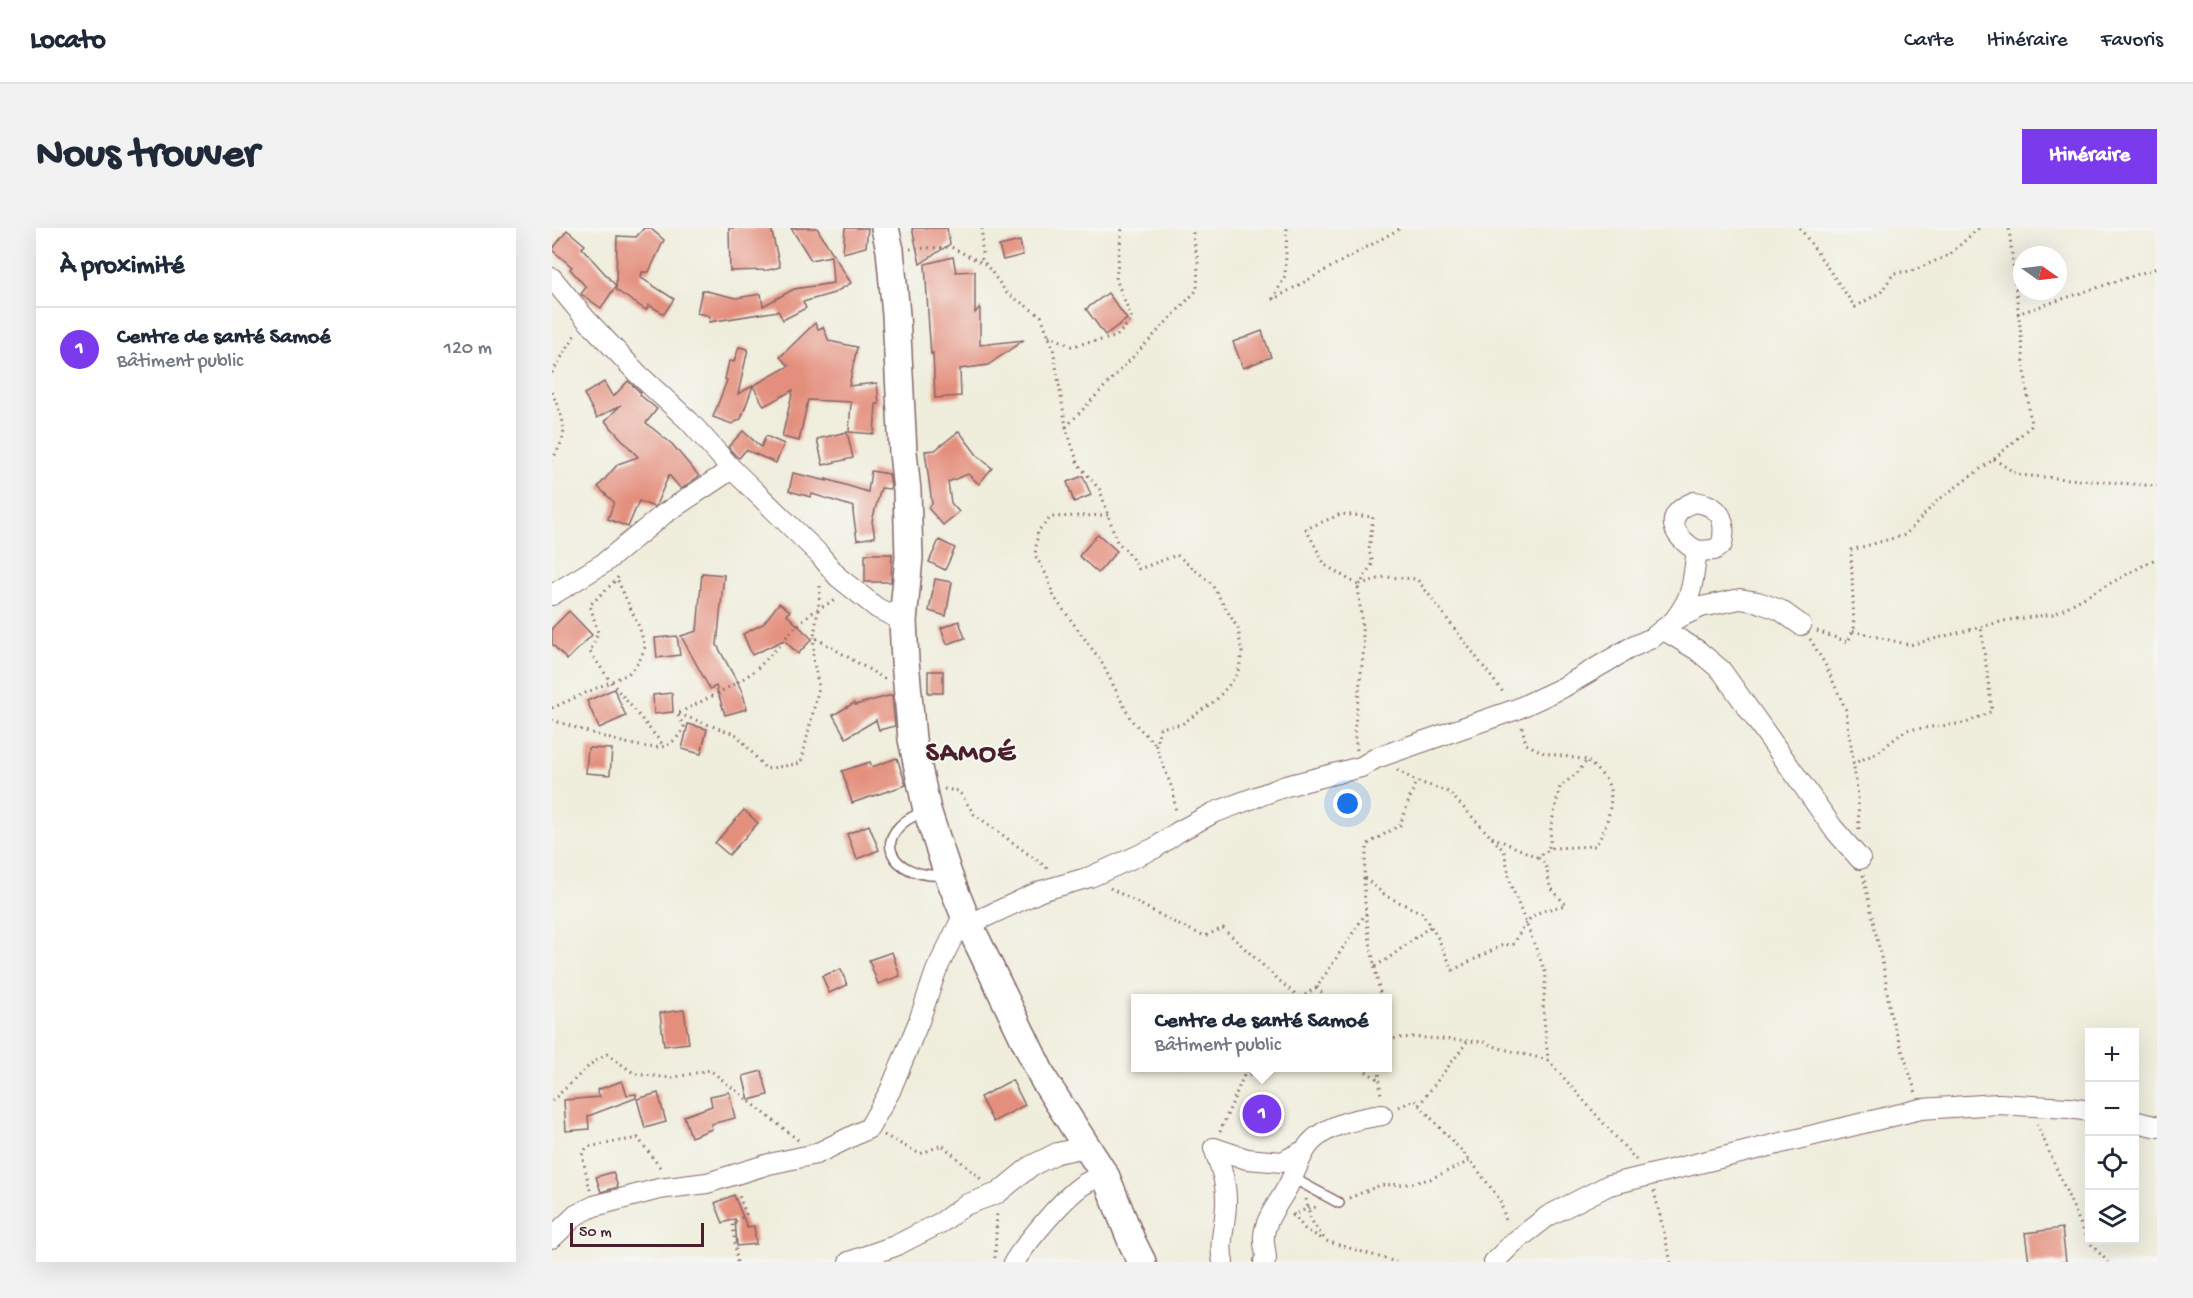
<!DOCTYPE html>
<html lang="fr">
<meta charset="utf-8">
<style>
:root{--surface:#fff;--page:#f2f2f3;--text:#1f2937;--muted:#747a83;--line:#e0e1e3;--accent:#7c3aed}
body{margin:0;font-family:"Gochi Hand",sans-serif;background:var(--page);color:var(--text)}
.controls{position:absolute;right:18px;bottom:18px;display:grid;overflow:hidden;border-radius:0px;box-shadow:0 6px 24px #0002}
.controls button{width:54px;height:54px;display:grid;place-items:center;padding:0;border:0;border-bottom:2px solid var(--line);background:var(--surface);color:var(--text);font:30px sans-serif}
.compass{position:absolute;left:1461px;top:18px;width:54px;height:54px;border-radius:50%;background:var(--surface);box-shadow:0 6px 24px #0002;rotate:104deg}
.scale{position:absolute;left:18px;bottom:15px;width:134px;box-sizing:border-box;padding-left:6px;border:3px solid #4a1f2b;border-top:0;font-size:16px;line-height:21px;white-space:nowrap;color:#4a1f2b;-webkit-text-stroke:4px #f6f6f2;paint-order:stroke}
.you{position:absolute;left:796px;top:576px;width:21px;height:21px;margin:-15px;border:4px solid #fff;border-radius:50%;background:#1a73e8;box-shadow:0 0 0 9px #1a73e833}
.badge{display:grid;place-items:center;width:39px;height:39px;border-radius:50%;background:var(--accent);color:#fff;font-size:20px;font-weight:700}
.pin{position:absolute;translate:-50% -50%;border:3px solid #fff;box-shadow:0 2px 6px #0006}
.popup{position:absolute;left:579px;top:766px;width:261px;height:78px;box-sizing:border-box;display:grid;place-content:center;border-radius:0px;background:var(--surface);filter:drop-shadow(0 2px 4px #0005);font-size:20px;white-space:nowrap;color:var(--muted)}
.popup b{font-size:22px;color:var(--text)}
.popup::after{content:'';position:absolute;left:50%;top:100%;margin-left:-12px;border:12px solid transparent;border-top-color:var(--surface)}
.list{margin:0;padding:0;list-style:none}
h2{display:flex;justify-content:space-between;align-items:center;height:78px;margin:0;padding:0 24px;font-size:26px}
h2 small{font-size:20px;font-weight:400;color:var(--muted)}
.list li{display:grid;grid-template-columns:39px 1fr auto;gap:18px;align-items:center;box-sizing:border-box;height:84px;padding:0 24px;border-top:2px solid var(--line)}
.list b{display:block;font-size:22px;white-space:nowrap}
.list p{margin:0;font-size:20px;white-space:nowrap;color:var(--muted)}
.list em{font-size:20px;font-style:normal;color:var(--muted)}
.icon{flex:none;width:33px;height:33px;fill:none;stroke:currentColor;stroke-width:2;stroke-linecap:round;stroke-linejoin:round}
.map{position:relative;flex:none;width:1605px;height:1034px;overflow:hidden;border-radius:0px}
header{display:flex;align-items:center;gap:36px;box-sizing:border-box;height:84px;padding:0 30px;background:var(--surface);border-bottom:2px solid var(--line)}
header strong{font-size:28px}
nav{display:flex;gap:33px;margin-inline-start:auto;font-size:21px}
.intro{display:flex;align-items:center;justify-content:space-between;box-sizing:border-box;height:144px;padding:0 36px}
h1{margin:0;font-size:42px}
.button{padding:15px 27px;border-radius:0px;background:var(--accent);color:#fff;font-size:21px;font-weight:700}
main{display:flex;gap:36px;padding:0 36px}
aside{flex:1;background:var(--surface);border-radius:0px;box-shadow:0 6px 24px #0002}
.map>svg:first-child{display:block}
</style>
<header>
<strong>Locato</strong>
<nav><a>Carte</a><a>Itinéraire</a><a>Favoris</a></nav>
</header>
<div class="intro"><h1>Nous trouver</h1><a class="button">Itinéraire</a></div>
<main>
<aside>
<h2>À proximité<small></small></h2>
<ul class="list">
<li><span class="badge">1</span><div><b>Centre de santé Samoé</b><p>Bâtiment public</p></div><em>120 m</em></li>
</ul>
</aside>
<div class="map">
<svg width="1605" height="1034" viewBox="0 0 1605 1034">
<rect width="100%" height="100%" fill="#f6f6f2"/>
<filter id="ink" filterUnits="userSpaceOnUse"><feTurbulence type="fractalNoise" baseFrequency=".0167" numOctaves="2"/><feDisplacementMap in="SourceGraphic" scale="12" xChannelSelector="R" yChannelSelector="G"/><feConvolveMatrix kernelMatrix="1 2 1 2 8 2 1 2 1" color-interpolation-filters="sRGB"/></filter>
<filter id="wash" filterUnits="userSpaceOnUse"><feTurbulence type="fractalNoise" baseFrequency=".008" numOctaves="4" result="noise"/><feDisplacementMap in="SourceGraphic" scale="24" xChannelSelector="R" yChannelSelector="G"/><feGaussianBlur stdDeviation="1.35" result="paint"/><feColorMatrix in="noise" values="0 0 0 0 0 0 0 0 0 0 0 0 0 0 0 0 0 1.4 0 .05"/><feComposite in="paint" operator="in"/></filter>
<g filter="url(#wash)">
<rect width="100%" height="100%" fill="#efeddb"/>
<g id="blocks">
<g fill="#e48f7d">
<polygon points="92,0 98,0 112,12 97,44 90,44 89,50 122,71 112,86 97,77 94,82 64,62 65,8 84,9"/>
<polygon points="177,0 219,0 228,39 216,42 178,43"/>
<polygon points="239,0 265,0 299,55 282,65 251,74 254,80 231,92 226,83 157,94 158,88 145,85 150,62 184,70 209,66 211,78 242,61 281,55 279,28 259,32"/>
<polygon points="293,0 316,0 314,19 291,25"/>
<polygon points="360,0 395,0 398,16 368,36"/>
<polygon points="15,2 33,17 30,20 64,58 49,80 29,66 34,59 18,41 20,39 0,22"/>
<polygon points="468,13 471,27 451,32 447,18"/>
<polygon points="401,29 404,44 423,43 423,85 428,79 428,117 472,112 436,137 408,141 409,168 383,170 381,125 379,126 377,100 373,36"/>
<polygon points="556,65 575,91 553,107 534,81"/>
<polygon points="263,95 266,101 271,99 277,113 305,119 297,158 325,155 327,176 324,176 322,206 297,204 299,174 256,172 247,213 230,209 241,162 212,178 201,158 189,191 180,196 161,189 175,152 173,151 177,133 182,134 187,119 196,121 186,166 237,138 228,129"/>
<polygon points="710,103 719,129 691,140 681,114"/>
<polygon points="76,153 89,165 88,167 105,181 94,195 120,216 147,248 129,261 117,247 104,277 102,279 87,273 76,299 56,291 62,274 46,259 66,236 86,229 53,193 69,177 45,190 32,166 52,154 61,169"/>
<polygon points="191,203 209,219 214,208 232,216 224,235 194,222 187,230 184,228 176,219"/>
<polygon points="407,203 425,227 440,240 427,256 416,246 396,254 399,275 407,284 391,297 376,280 380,276 373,223 383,222"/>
<polygon points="295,204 301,230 271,237 265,211"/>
<polygon points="319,243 337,246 339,258 338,261 329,260 320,293 323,309 305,312 301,284 302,279 260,266 259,269 237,263 241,245 275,253 274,251 316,264"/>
<polygon points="531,248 539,267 522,274 515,254"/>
<polygon points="546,306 565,323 546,345 527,328"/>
<polygon points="387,312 403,320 393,342 377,334"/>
<polygon points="313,326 340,326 339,354 313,354"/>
<polygon points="150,345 172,347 165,417 190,463 195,481 173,487 164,458 158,461 129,408 145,403"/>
<polygon points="383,351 400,354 394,388 377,383"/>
<polygon points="227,375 238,383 235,387 260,411 246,426 232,412 200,427 191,406 211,396"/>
<polygon points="17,383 40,407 15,432 0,416 0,400"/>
<polygon points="407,393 413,410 395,416 389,400"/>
<polygon points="125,408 128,427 105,430 103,410"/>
<rect x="376" y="443" width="15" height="22"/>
<polygon points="62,461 74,488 47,500 35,473"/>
<polygon points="120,465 121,484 102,486 101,467"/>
<polygon points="340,467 343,498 327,502 324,492 294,510 281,487 302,475 303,477"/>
<polygon points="136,496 155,501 149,526 130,521"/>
<polygon points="36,520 60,521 58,547 34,545"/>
<polygon points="345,530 354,557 300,575 290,543 318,534 320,539"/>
<polygon points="192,582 206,595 177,627 163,615"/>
<polygon points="317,597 327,622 305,631 295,606"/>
<polygon points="340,724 348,748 326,756 317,732"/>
<polygon points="289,741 295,757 277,765 270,748"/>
<polygon points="132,782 137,815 112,818 108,785"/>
<polygon points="210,843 216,867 197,872 191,848"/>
<polygon points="460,852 473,877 441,894 428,869"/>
<polygon points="70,853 75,867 84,866 84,870 36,888 37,901 14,903 12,872 48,869 45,862"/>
<polygon points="177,864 183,890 159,896 160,901 139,909 132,888 160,878 158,868"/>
<polygon points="106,865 114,894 93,900 85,871"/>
<polygon points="61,944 66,959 49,964 44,949"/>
<polygon points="182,967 195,999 202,998 204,1016 185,1018 183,991 171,995 163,975"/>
<polygon points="1510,1000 1514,1034 1477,1034 1473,1005"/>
</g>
</g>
</g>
<g filter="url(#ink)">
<use href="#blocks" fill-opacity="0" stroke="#846769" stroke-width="1.5"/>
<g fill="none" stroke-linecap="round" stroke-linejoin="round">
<defs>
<g id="service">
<path d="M373 583C313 606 339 651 392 647"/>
<polyline points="742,948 750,955 787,975"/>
</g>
<g id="minor">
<polyline points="0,50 33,90 86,146 137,193 180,241 267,326 286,349 325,380 351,393"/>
<path d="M1142 274C1168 277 1175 291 1170 316L1162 322 1145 323C1121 308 1109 287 1142 274Z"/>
<polyline points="0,367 52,335 112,286 180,241"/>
<path d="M1124 390C1143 364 1140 353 1145 323"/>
<polyline points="1112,402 1145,422 1169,442 1281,600 1308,631"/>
<polyline points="418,696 489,663 538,649 603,620 626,604 661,585 734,558 809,539 824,530 965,481 1010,460 1078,420 1100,410 1124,391 1149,379 1188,371 1206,374 1228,382 1249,397"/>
<polyline points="1582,893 1605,899"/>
<path d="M662 920C668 937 674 953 674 971 675 992 666 1013 671 1034"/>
<polyline points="662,920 695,931 730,934 753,922"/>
<polyline points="0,1010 24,987 42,978 107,961 155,955 217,936 264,926 317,900 338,863 367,793 384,743 412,686"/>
<polyline points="297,1034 343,1018 390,994 413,977 446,965 479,938 505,925 534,919"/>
<path d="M462 1034C475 1014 515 964 536 954 541 951 549 950 554 949"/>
<path d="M712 1034 714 1031C714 1024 711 1016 712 1008 713 990 728 974 736 958 742 947 746 935 752 924 766 898 803 891 830 887"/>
<polyline points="942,1034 961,1015 996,988 1057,957 1369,881 1446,876 1517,880 1538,883"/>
</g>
<polyline id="secondary" points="333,0 338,22 344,87 351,224 355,263 357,329 351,393 353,433 360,511 375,582 396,646 412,686 492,852 554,949 580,1014 590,1034"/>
</defs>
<use href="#service" stroke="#846769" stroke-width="12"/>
<use href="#minor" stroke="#846769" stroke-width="22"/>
<use href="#secondary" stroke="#846769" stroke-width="30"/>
<g stroke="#846769" stroke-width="3" stroke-dasharray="1.5 4.5" stroke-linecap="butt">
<polyline points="430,0 430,31 455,65 489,88 501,120 514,199 526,236 548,262 565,314 575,323 587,341 625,327 659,355 686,401 690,425 687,441 682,451 664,472 630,496 608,500 604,518 621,563 624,585"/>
<polyline points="1248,0 1303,79 1329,64 1342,45 1360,43 1397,27 1427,0"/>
<polyline points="358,21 399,19 434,37"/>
<polyline points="721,71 733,48 735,0"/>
<polyline points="720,72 849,0"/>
<polyline points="1465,86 1605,40"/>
<polyline points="497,107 519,118 564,109 580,91 564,51 570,0"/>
<polyline points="0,145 23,107"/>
<path d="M0 164C12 196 19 201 0 232"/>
<polyline points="514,199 645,62 646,33 641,8 641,0"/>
<polyline points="1442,231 1466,247 1605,258"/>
<polyline points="556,287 499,289 486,303 483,327 495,348 502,369 549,433 579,492 604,517"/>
<polyline points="66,349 65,351 38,377 46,405 38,424 59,454 112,518"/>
<polyline points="806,357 773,337 754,301 789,286 821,289 817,323 821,335 811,350 810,356"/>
<path d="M268 358C268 375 264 392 262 409L333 451"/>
<polyline points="1265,403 1296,414 1302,400 1299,322 1353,307 1385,273 1442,231 1479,198 1457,0"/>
<polyline points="1301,403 1358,417 1456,392 1502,386 1605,330"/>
<polyline points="1258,411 1273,436 1294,482 1306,568 1307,602"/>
<polyline points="0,480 76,446 87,434 93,419 88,401 65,351"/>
<polyline points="127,486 185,507 214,541 249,535 267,459 261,431 262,409"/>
<path d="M0 492C24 499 92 526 113 518 122 514 129 507 132 498L125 486C147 474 183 458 202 443 232 418 244 386 285 372"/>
<polyline points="970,499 974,516 992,525 1035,532 1026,544 1008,559 999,598 998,617 994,624"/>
<polyline points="805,522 802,505 812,420 806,357 833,349 865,351 953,467"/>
<polyline points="1300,536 1325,525 1354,502 1414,495 1440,483 1429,399"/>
<polyline points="845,542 864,553 897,564 952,623 959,657 994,746 991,780 996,832 1084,932"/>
<polyline points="392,561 407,563 422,586 498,642"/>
<path d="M940 609 985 629 1000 620 1043 618C1053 605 1065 570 1055 554 1051 546 1041 539 1035 532"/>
<polyline points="1311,647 1333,747 1338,785 1364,865"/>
<path d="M813 650 834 668 870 685 886 710 901 742 951 717 962 716C978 685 980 685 1014 677L998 659 994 637 985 629"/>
<polyline points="558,660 629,698 653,708 671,700 732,757 749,770"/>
<polyline points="823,738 834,732 879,698"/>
<polyline points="765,759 775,770"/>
<polyline points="748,770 765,759 814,685"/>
<path d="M829 770C820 725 805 662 816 616L848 597 864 553"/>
<polyline points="836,811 860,809 932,814 947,820 996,832"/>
<polyline points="809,840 827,852"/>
<polyline points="827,840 829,869"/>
<polyline points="691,848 722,840"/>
<polyline points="0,873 39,836 55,826 83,846 119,850 158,842 246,912"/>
<polyline points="867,877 915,814"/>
<polyline points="847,879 863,872 867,877 919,933 948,972 955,996"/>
<polyline points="1485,896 1536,1013 1556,1034"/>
<polyline points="668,904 695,840"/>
<polyline points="332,907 368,926 390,917 429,951"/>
<polyline points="38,962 30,927 35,919 86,910 110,942"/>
<polyline points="1102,963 1119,1034"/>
<polyline points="797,970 829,957 856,956 878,951 918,933"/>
<polyline points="754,971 759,992 774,1013 844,1034"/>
<polyline points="741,986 753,1001 772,1012"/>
<polyline points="740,988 756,980 765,979"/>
<polyline points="443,1030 445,983"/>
<polyline points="185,1034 181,996 194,986 186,965"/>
</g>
<use href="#service" stroke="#fff" stroke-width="9"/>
<use href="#minor" stroke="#fff" stroke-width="20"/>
<use href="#secondary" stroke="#fff" stroke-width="27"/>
</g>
</g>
<g text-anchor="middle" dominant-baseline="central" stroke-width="4.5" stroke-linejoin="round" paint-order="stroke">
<g font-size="28" font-weight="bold" letter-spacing="1.5" fill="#4a1f2b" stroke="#f6f6f2">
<text x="419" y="526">SAMOÉ</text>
</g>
</g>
</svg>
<div class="controls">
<button>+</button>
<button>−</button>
<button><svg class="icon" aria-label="locate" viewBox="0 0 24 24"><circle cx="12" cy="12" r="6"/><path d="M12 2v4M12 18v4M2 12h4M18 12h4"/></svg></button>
<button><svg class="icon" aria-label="layers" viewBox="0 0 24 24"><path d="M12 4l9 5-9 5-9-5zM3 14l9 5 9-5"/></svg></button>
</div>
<svg class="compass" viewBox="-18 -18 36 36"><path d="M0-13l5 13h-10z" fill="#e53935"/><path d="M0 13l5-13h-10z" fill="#747a83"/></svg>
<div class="scale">50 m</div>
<div class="you"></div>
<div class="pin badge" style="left:710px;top:886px">1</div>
<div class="popup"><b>Centre de santé Samoé</b>Bâtiment public</div>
</div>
</main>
